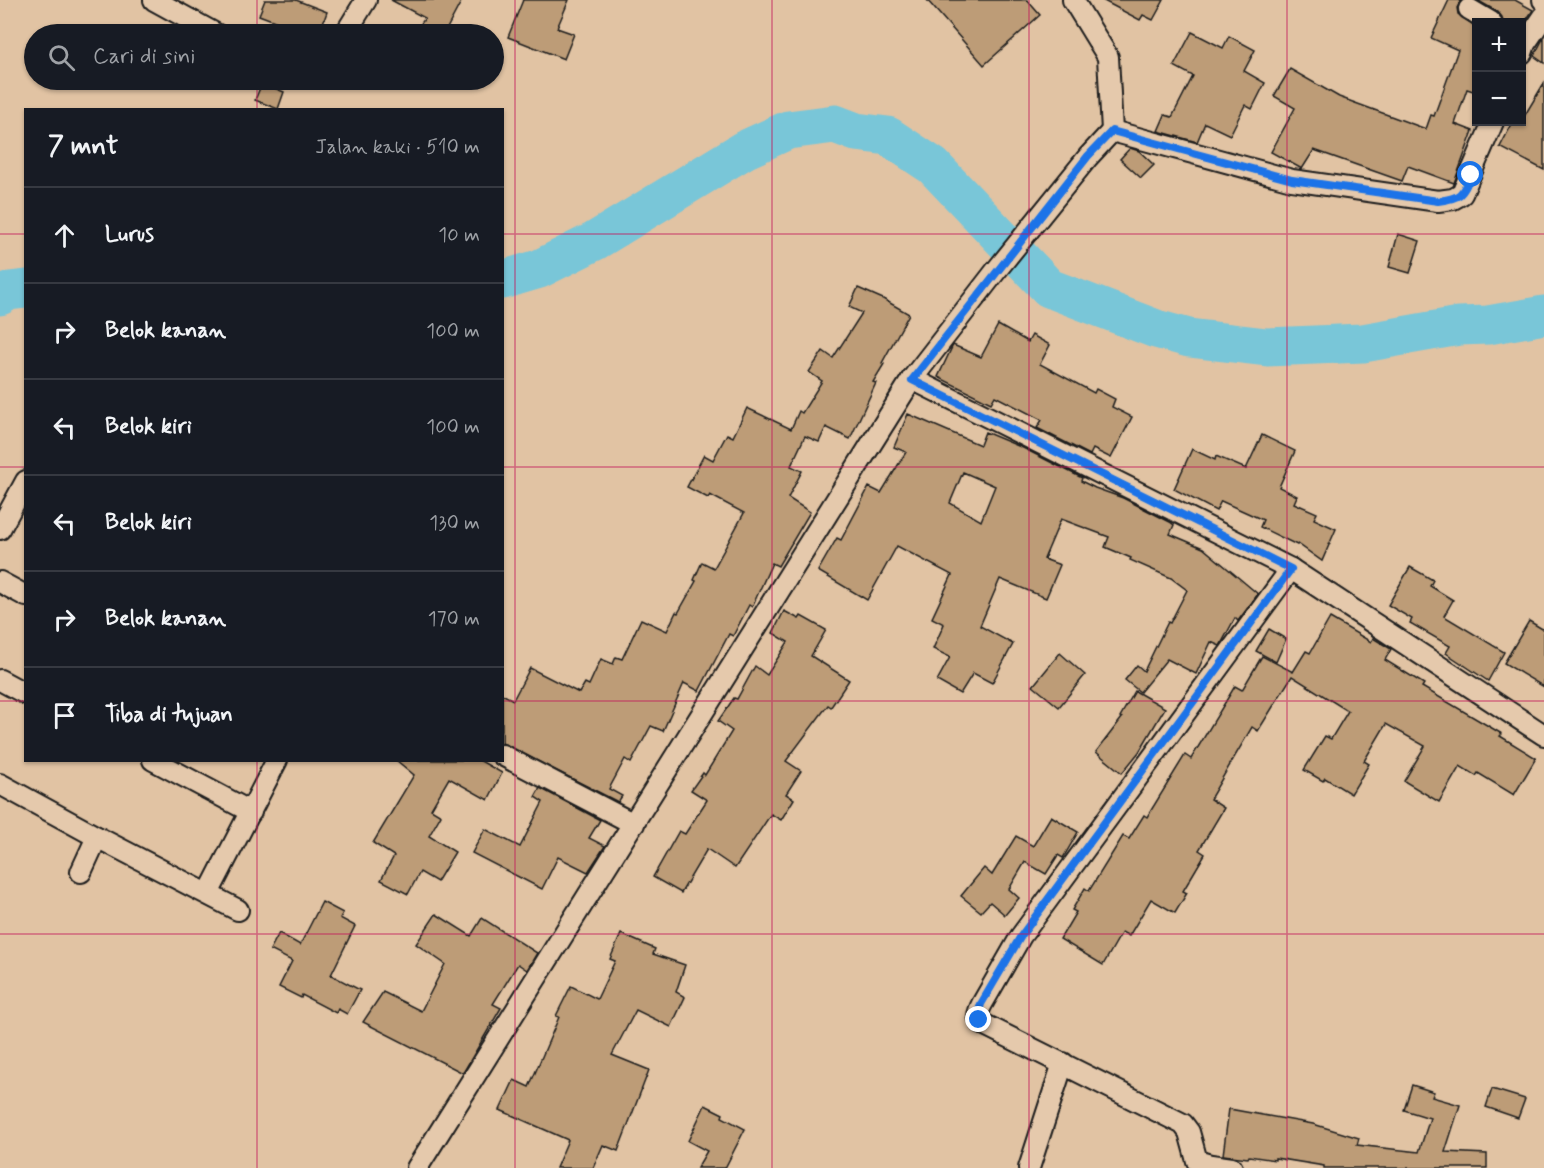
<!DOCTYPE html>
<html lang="id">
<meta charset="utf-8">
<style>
:root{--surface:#171b24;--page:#20242c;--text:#f1f3f6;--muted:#9ea1a6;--line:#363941}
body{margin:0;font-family:Mynerve,sans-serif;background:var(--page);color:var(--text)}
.controls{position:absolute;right:18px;top:18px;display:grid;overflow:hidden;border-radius:0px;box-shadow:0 2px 4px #0004}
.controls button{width:54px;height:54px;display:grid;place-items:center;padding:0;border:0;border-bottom:2px solid var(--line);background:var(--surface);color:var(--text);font:30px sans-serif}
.stop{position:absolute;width:18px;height:18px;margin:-14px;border:4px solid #1a73e8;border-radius:50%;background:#fff}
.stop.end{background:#1a73e8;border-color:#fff;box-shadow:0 2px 6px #0008}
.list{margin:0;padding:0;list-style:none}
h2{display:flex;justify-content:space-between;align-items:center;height:78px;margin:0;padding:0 24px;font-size:26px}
h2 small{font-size:20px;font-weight:400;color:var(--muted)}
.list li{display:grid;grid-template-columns:39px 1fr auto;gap:18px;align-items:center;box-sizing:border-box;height:96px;padding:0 24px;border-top:2px solid var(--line)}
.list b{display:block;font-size:22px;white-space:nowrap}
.list em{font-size:20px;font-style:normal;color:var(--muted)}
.icon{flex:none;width:33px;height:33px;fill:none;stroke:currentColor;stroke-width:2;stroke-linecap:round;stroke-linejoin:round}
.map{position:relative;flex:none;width:1544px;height:1168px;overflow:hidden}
.search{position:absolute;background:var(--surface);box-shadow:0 2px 4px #0004;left:24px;top:24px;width:480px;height:66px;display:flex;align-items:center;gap:15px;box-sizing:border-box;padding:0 21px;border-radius:33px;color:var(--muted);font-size:22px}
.panel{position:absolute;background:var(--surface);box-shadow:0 2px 4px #0004;left:24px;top:108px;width:480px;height:654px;border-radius:0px}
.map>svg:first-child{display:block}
</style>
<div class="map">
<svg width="1544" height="1168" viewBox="0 0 1544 1168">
<rect width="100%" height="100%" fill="#e1c3a3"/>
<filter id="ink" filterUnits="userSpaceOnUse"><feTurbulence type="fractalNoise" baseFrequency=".0167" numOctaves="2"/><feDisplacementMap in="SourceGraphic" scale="12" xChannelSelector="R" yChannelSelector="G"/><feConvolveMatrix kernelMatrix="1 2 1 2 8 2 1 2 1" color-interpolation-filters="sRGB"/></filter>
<g filter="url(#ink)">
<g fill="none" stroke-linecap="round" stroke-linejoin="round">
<g stroke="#79c6d8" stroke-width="39">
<polyline points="502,280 539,269 595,241 744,150 788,130 835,124 856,132 888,136 933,166 1049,288 1156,329 1189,338 1267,347 1363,343 1459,326 1488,325 1544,315"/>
<polyline points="0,296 9,291 26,289"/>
</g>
</g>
<g fill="#bd9c77" stroke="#1c1c1c" stroke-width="1.5" fill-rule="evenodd">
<polygon points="265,0 296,0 327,12 319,34 275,34 280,23 259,15"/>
<polygon points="391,0 462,0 444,34 439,34 420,25 425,18"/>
<polygon points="523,0 569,0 557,28 574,34 564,59 508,37"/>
<polygon points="927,0 1027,0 1040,15 984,65"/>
<polygon points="1102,0 1164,0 1153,20 1143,15 1140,20"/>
<polygon points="1449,0 1462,0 1457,8 1458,14 1476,27 1476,92 1467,89 1455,124 1473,131 1454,183 1408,166 1402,181 1314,150 1302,169 1271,152 1295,108 1274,96 1290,69 1339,97 1426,129 1431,115 1434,116 1458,50 1431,38"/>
<polygon points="1477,0 1515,0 1533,10 1521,28 1521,22 1503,22 1502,17 1498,12"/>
<polygon points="1192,32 1223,48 1229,36 1255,50 1244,71 1265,83 1252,109 1245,105 1230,135 1205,123 1197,142 1158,131 1165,115 1172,117 1193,76 1174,66"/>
<polygon points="1544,37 1544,63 1534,56"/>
<polygon points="262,83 284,92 278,109 255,100"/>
<polygon points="1544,83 1544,170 1500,147 1513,122 1519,125"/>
<polygon points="1130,148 1139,151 1154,165 1141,178 1120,159"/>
<polygon points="1398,234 1420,241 1410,273 1389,267"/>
<polygon points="858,288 883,299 909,314 882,363 884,364 873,382 876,383 850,439 826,427 819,442 805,436 791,466 802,471 788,498 810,512 778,566 772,563 752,607 749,605 733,636 729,634 699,691 684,683 663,731 651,726 631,763 625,759 609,789 622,796 618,802 502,743 502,694 513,700 530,668 579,693 585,683 589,685 601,659 613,664 616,657 622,659 641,619 667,631 676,612 678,613 696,581 694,580 702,562 714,568 744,513 710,495 708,498 687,487 704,455 713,460 727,434 733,437 747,408 791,429 799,411 802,413 822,381 809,372 823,351 833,358 862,313 849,307"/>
<polygon points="998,325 1028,342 1032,335 1050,345 1040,364 1094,393 1096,389 1115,399 1112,407 1132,417 1111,458 1093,449 1090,455 1037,428 1042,420 995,396 991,403 938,377 953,345 981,357"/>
<path d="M908 414 980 445 985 432 1023 448 1082 478 1081 481 1095 488 1123 498 1170 522 1174 525 1170 534 1203 548 1258 594 1238 621 1235 618 1220 646 1211 642 1196 674 1167 659 1140 692 1125 680 1137 665 1144 671 1168 622 1170 623 1187 590 1171 578 1130 560 1131 558 1105 547 1109 537 1061 519 1044 559 1060 565 1046 598 1000 579 980 626 1013 644 992 683 973 673 960 694 937 681 950 657 933 649 944 624 932 618 952 575 897 546 867 600 818 571 837 538 841 540 869 487 881 493 906 452 894 447ZM963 472 995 486 981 521 950 503Z"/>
<polygon points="1262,435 1295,451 1279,487 1297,496 1294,503 1317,513 1314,519 1336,529 1322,561 1298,544 1297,545 1260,527 1263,520 1221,501 1216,511 1174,489 1192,449 1215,460 1216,456 1246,469"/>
<polygon points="1410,567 1433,580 1430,586 1453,600 1444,616 1504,652 1488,681 1446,653 1450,646 1410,623 1412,619 1388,605"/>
<polygon points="784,611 799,619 801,616 826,630 811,656 849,680 831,707 828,705 786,761 801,771 786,794 794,799 781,820 771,814 735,868 707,849 681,893 653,877 679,831 685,834 707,800 691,790 703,773 705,775 732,731 718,721 734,698 737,699 755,666 767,675 788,642 773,633"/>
<polygon points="1330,618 1371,642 1373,638 1391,649 1385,660 1424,684 1422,687 1502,734 1500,736 1536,758 1514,795 1478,773 1476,776 1460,766 1439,802 1404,781 1425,746 1386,724 1364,761 1369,764 1351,794 1325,778 1323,781 1304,770 1325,736 1331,739 1348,711 1292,676 1258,731 1252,727 1210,799 1224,808 1199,850 1205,854 1183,891 1187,893 1175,913 1151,899 1129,936 1122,932 1103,965 1060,939 1076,912 1072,910 1085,888 1089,891 1123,836 1129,839 1144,815 1147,817 1185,755 1191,759 1235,686 1242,690 1262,656 1293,672 1306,651 1310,653"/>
<polygon points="1529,621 1544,630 1544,687 1504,663"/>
<polygon points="1269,629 1286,639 1276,662 1256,651"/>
<polygon points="1060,653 1085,675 1059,707 1033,686"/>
<polygon points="1135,691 1165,708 1139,752 1122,773 1096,752 1122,718 1120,717"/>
<polygon points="396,760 479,760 502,773 488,800 449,778 431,809 441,815 429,836 455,852 437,882 420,872 408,894 381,880 394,856 373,843 414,775"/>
<polygon points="540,788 600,820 589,838 605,846 588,872 558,857 542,889 472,853 485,829 520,847 543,802 535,797"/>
<polygon points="1051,816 1078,832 1063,858 1058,855 1046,874 1025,862 1009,889 1019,898 1005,915 990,902 981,912 961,896 984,868 992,875 1016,836 1033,846"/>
<polygon points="322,902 343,913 340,918 355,926 331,975 360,990 347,1014 338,1009 336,1013 302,995 301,998 279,987 292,961 270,950 279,933 300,945"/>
<polygon points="436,914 471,936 482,918 537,953 527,970 518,964 493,1004 501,1008 463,1073 363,1022 383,992 421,1011 445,964 416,944"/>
<polygon points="621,934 655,949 653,954 685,965 676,992 685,997 671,1027 636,1010 612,1055 649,1070 618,1151 603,1145 593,1168 556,1168 568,1140 500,1110 514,1080 529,1087 559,1017 556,1016 571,986 597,999 615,961 610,959"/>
<polygon points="1412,1085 1434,1092 1432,1097 1460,1105 1445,1152 1487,1154 1487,1168 1324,1168 1324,1166 1275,1158 1275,1160 1249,1156 1248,1158 1223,1155 1229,1109 1313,1124 1359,1138 1357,1145 1419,1152 1430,1118 1404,1110"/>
<polygon points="1492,1089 1525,1099 1518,1118 1486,1107"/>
<polygon points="705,1105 723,1114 722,1117 745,1129 725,1168 697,1168 707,1151 688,1141"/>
</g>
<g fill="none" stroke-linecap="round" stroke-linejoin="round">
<defs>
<g id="minor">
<polyline points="154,0 216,34"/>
<polyline points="1073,0 1108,57 1112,131"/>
<polyline points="1543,0 1544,1"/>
<polyline points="1469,9 1491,22"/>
<polyline points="345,34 366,0"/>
<polyline points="1522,53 1525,44 1544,16"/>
<polyline points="912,379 1291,569 1544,735"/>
<polyline points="0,529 26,481"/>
<polyline points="0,582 26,596"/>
<polyline points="0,680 26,694"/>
<polyline points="502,755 634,824"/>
<polyline points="153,760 251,812"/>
<polyline points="0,784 97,837 238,910"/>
<polyline points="81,872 97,837"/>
<polyline points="208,894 277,760"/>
<polyline points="417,1168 912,379 995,272 1088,157 1112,131 1292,180 1438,201 1453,199 1462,194 1493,122"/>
<polyline points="1029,1168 1063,1063"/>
<path d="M1232 1168 1211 1165 1197 1161 1189 1132 1183 1124 983 1024C976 1017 978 1012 982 1004L1021 936 1291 569"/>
</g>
</defs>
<use href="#minor" stroke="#1c1c1c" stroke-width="24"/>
<use href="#minor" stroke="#e5c9ac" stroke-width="20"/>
</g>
</g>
<g fill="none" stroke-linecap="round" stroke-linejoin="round" filter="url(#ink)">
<path stroke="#1a73e8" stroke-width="8" d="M979 1020 978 1014 981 1004 1021 936 1291 569 912 380 1088 156 1112 131 1292 180 1438 201C1461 198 1462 195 1471 175"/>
</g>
<path fill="none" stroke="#c2185b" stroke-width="1.5" stroke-opacity="0.55" d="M257 0V34M515 0V1168M772 0V1168M1029 0V1168M1287 0V1168M257 80V110M0 234H26M502 234H1544M0 467H26M502 467H1544M0 701H26M502 701H1544M257 760V1168M0 934H1544"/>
</svg>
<div class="controls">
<button>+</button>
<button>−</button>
</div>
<div class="stop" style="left:1471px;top:175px"></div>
<div class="stop end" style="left:979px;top:1020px"></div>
<div class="search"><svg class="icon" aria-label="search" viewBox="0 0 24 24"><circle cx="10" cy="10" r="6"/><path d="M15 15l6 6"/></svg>Cari di sini</div>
<section class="panel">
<h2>7 mnt<small>Jalan kaki · 510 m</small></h2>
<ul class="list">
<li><svg class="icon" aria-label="ahead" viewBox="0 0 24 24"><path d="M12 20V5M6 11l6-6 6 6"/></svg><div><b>Lurus</b></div><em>10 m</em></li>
<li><svg class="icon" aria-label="right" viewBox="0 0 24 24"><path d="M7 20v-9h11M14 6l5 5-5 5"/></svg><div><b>Belok kanan</b></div><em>100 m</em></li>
<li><svg class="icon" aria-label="left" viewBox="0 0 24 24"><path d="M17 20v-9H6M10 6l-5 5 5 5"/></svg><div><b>Belok kiri</b></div><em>100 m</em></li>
<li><svg class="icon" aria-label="left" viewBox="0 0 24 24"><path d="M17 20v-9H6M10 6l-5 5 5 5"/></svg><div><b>Belok kiri</b></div><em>130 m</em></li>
<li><svg class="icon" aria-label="right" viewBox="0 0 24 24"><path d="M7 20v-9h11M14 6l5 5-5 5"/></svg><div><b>Belok kanan</b></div><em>170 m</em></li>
<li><svg class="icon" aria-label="arrive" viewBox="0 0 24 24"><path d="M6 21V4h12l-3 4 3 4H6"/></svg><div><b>Tiba di tujuan</b></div></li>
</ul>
</section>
</div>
